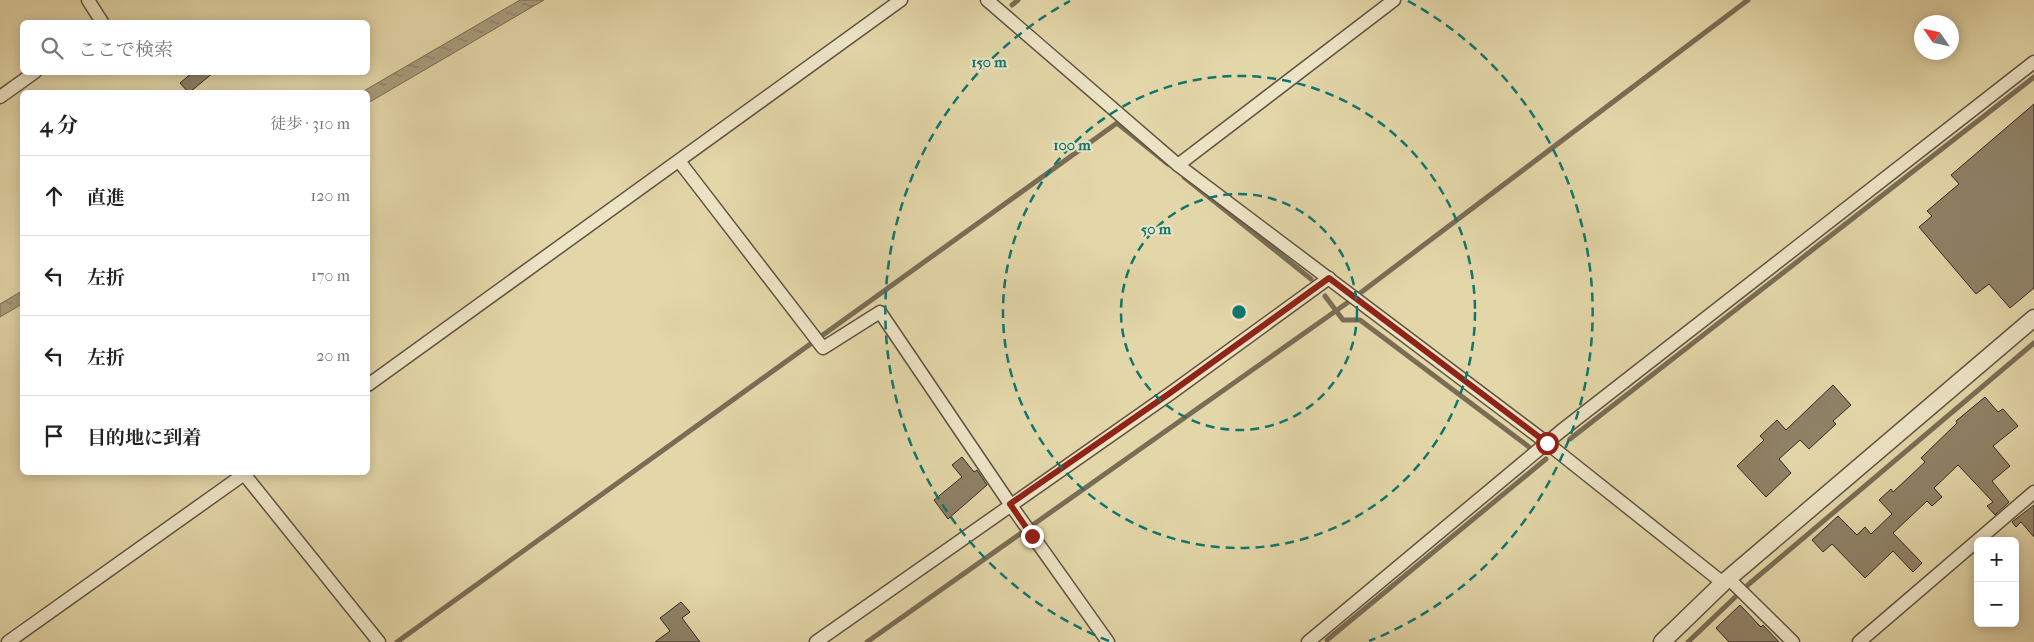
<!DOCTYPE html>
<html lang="ja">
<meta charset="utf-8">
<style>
:root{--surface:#fff;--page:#f6f6f6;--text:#222;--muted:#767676;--line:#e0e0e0}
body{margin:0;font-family:"IM FELL French Canon","Noto Serif JP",serif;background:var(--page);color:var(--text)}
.controls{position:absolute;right:15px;bottom:15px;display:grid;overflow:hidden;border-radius:8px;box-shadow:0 2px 12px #0003}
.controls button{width:45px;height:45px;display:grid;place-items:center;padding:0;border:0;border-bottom:1px solid var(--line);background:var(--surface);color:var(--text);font:25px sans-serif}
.compass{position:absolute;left:1914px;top:15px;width:45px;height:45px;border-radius:50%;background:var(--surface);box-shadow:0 2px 12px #0003;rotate:304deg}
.stop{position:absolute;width:15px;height:15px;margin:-11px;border:4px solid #8f2418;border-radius:50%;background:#fff}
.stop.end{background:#8f2418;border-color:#fff;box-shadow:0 1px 5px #0008}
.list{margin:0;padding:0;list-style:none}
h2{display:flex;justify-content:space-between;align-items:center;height:65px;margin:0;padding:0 20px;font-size:21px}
h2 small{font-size:16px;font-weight:400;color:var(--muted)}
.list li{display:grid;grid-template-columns:32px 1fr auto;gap:15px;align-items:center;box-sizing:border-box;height:80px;padding:0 20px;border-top:1px solid var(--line)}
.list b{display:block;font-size:19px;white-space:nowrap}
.list em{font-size:16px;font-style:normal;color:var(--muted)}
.icon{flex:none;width:28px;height:28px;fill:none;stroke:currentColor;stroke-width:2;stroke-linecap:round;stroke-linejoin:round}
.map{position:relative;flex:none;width:2034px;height:642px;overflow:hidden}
.search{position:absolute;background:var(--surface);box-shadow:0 2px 12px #0003;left:20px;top:20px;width:350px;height:55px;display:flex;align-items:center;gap:12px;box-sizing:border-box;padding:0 18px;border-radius:8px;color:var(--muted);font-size:19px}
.panel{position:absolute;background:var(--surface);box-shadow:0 2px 12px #0003;left:20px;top:90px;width:350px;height:385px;border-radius:8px}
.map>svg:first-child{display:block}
</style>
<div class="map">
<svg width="2034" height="642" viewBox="0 0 2034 642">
<defs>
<pattern id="water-ripples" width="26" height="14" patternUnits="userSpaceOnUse" patternTransform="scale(1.25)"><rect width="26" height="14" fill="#a89b7a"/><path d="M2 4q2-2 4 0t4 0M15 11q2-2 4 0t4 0" fill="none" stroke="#8a7e64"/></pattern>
</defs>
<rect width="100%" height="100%" fill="#e3d6a8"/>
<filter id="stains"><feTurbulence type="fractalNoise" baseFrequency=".004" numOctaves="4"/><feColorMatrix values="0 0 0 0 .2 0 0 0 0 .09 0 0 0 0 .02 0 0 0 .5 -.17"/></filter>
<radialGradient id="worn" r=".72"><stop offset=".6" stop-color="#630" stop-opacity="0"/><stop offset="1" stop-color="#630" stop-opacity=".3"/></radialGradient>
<g fill="url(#water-ripples)" stroke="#7a6d56">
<polygon points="520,0 544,0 368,103 368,92 362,92"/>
<polygon points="22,291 22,304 0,317 0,304"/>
</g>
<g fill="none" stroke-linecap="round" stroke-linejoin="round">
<g stroke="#7a6d56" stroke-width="5">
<polyline points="1012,5 1018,0"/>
<polyline points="1184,177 1311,279"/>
<polyline points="1325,296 1343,320 1360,320 1529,447"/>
<polyline points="1570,439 2034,77"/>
<polyline points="1327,640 1546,459"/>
<polyline points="397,642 1117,123 1168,164"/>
<polyline points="867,642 1347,303 1748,0"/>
<polyline points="1688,642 1749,584 2034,343"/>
</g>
</g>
<g fill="#8f8267" stroke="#352821">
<polygon points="193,72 214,72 190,92 188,92 180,83"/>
<polygon points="2034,104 2034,288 2010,308 1989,284 1976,294 1919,227 1932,216 1927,211 1959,184 1951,175"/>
<polygon points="1833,385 1851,405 1833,421 1836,424 1809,449 1800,440 1779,459 1791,473 1766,497 1737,466 1764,440 1760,436 1777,420 1786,430"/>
<polygon points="1985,397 1998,412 2003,409 2018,426 1993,446 2010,466 1992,481 2009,502 1995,515 1987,506 1993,502 1958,465 1934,488 1942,497 1932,506 1927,501 1893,533 1922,563 1913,572 1893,551 1865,578 1832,544 1823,552 1812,540 1838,516 1857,535 1865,527 1871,534 1892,514 1879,500 1891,489 1893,492 1925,462 1921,458 1957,423 1956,421"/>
<polygon points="962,457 974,472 977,470 987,485 948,519 934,500 962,477 952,465"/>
<polygon points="2034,505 2034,537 2021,522 2016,527 2012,522"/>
<polygon points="681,602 690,612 682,618 700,642 655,642 670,631 660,618"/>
<polygon points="1740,605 1761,627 1763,625 1779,642 1729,642 1716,628"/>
</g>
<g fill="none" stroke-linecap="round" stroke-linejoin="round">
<defs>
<g id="minor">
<polyline points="88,0 102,22"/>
<polyline points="987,0 1178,165 1547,443 1723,583"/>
<polyline points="0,97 35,72"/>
<polyline points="679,161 823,348 880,312 1010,504 1108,642"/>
<polyline points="1178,165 1394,0"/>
<polyline points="368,385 901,0"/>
<polyline points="244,474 379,642"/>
<polyline points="1728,578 1793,642"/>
<polyline points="8,642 247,472"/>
<polyline points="816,642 1171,393 1329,278"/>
<polyline points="1308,642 1561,431 2034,62"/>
<polyline points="1859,642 2034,492"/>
</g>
<polyline id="tertiary" points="1662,642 1723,583 2034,318"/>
</defs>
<use href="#minor" stroke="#605443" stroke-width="15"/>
<use href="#tertiary" stroke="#605443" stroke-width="19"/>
<use href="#minor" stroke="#ede4c6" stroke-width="12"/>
<use href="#tertiary" stroke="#ede4c6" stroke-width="16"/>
</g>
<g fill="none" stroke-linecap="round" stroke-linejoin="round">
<polyline stroke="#8f2418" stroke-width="6" points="1032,536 1010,504 1170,393 1329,278 1547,443"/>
</g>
<g fill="none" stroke="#0f766e" stroke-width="2.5" stroke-dasharray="9 6">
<circle cx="1239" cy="312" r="118"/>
<circle cx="1239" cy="312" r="236"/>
<path d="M1109 641A354 354 0 0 1 1070 1M1408 1A354 354 0 0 1 1369 641"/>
</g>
<circle cx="1239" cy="312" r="8" fill="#0f766e" stroke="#ede4c6" stroke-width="2.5"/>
<g font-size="15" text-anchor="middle" font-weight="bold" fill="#0f766e" stroke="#ede4c6" stroke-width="4" stroke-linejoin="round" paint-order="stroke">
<text x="989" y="67">150 m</text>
<text x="1072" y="150">100 m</text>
<text x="1156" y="234">50 m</text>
</g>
<rect width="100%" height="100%" filter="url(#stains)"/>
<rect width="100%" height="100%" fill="url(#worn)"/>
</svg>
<div class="controls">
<button>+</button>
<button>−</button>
</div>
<svg class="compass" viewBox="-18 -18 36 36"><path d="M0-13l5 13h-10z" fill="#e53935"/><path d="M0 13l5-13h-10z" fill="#767676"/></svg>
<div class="stop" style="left:1547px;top:443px"></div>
<div class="stop end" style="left:1032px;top:536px"></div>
<div class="search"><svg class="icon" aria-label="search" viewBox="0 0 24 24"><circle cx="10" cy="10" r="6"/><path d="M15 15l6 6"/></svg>ここで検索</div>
<section class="panel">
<h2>4 分<small>徒歩 · 310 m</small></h2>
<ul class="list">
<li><svg class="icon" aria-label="ahead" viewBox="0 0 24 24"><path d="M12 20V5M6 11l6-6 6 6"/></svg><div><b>直進</b></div><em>120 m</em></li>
<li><svg class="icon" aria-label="left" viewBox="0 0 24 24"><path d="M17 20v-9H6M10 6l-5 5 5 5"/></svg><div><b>左折</b></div><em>170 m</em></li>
<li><svg class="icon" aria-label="left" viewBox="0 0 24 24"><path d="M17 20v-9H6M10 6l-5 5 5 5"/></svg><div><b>左折</b></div><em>20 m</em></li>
<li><svg class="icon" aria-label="arrive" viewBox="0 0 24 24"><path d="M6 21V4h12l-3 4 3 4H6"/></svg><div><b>目的地に到着</b></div></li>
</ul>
</section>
</div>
